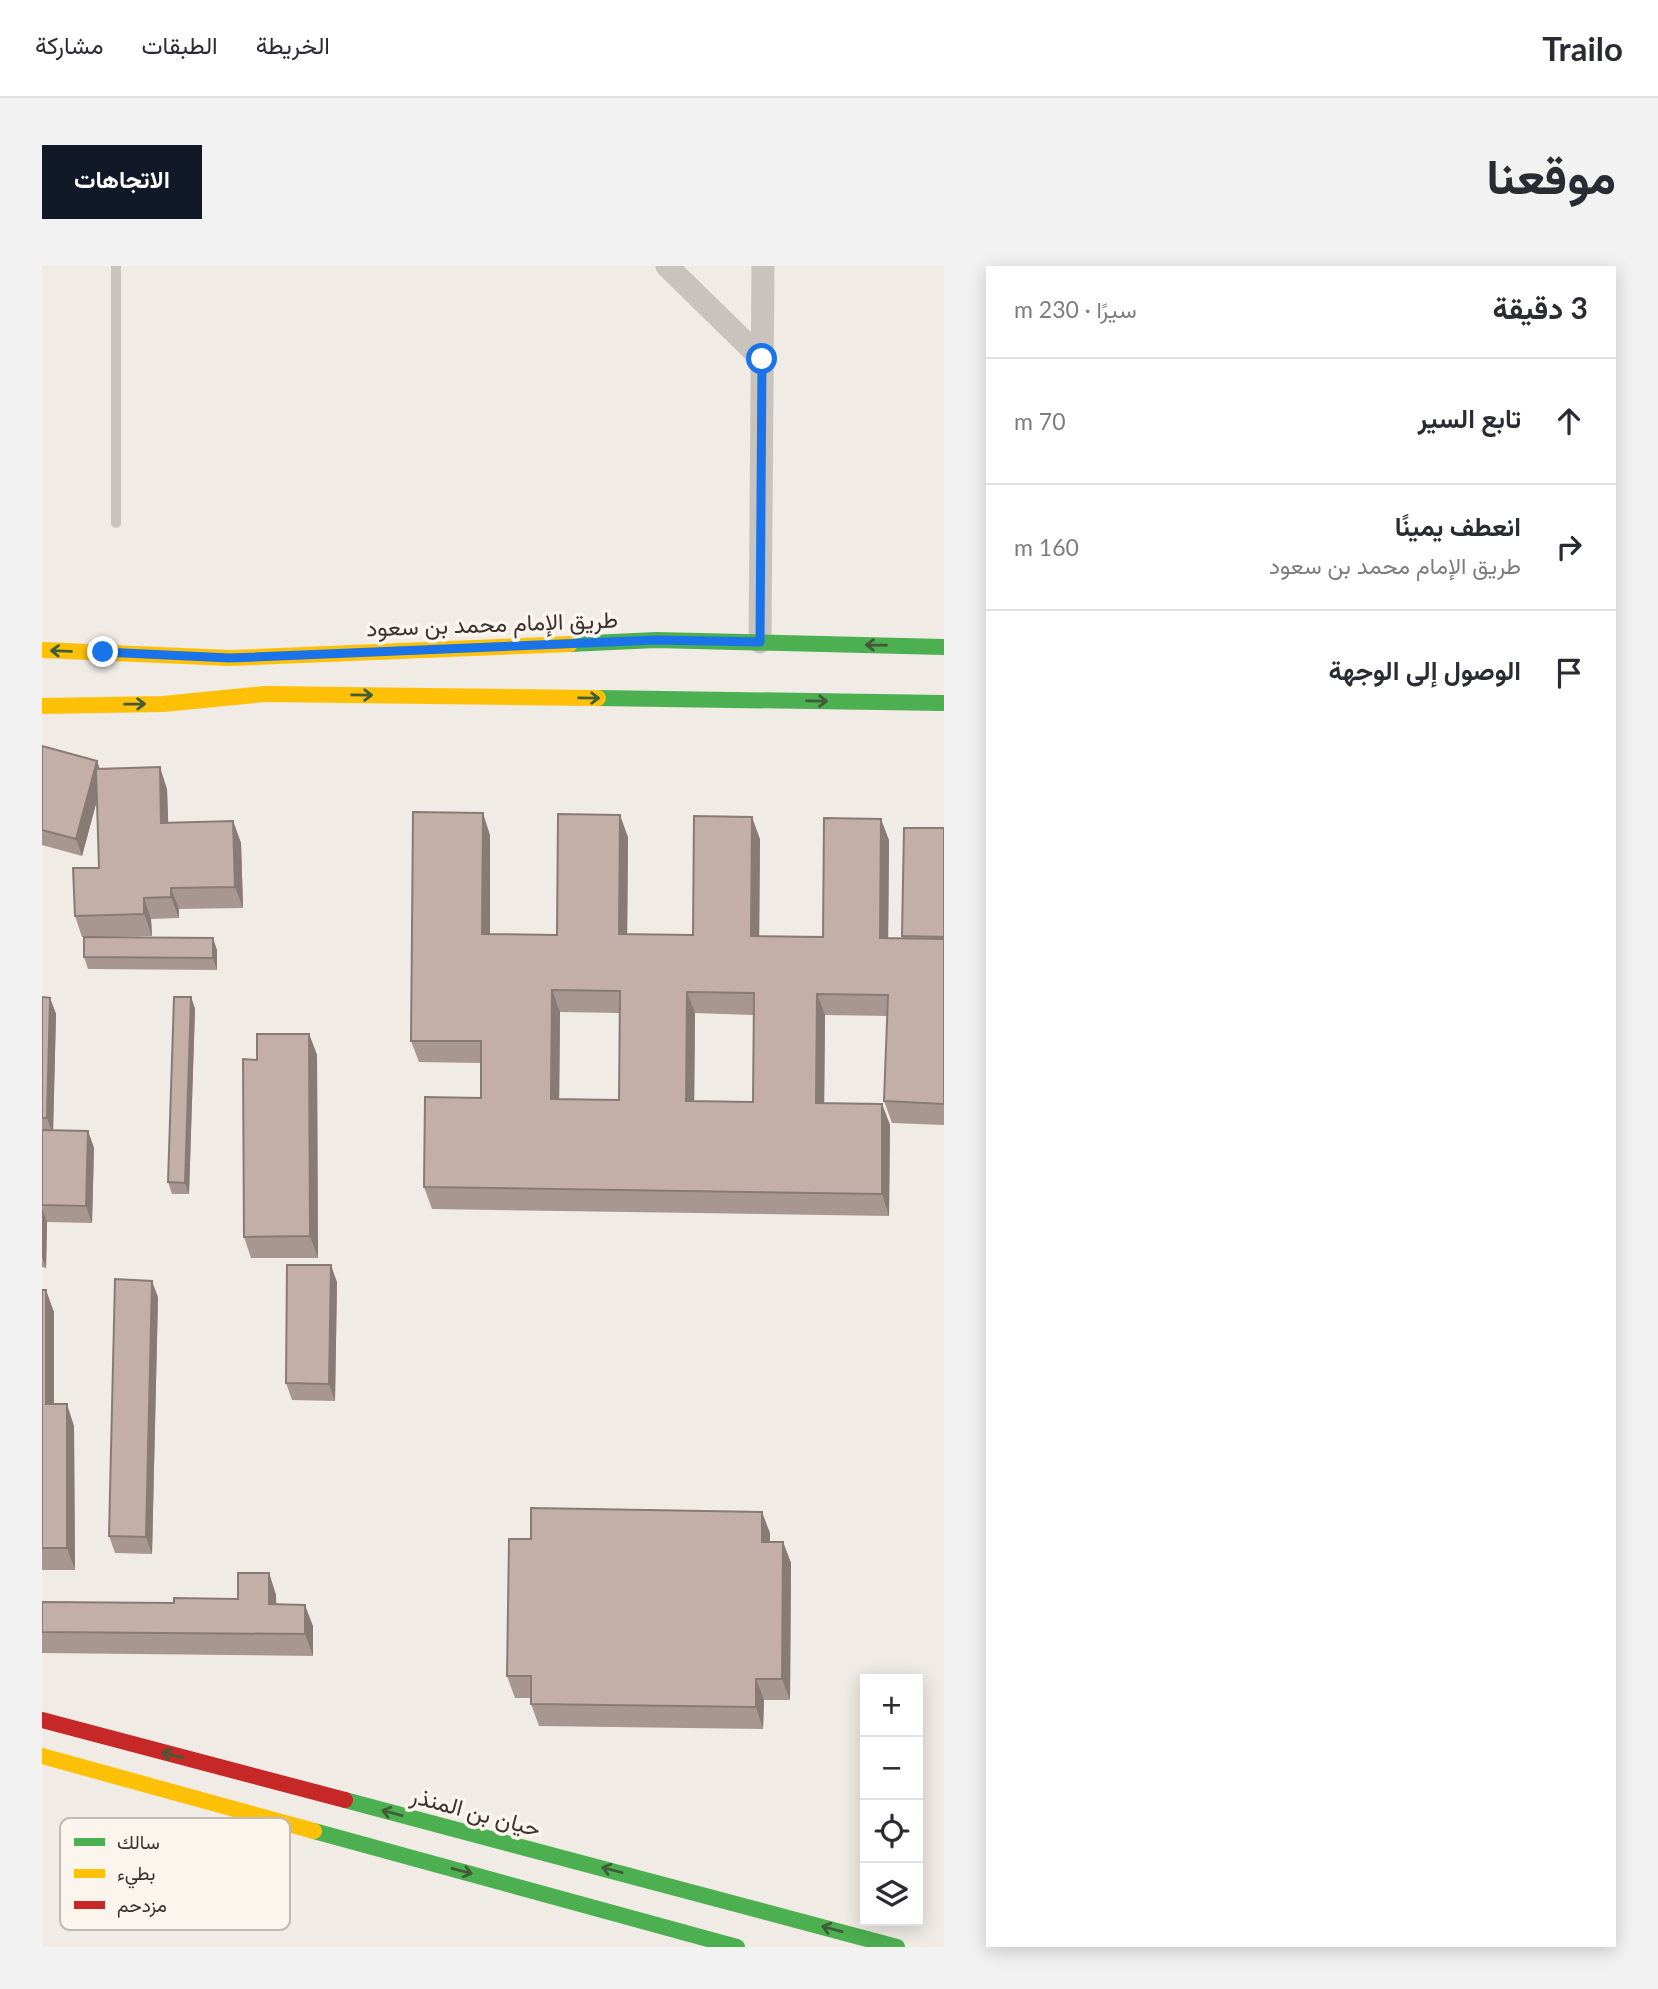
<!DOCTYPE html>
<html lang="ar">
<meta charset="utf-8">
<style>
:root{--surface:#fff;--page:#f2f2f3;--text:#2b2b33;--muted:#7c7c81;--line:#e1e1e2;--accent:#111827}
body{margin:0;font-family:Lato,Vazirmatn,sans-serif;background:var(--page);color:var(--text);direction:rtl}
.controls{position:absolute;right:21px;bottom:21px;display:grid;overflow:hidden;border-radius:0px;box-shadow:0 4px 18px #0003}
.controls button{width:63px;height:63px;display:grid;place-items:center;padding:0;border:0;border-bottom:2px solid var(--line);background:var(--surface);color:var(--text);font:35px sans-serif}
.stop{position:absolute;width:21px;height:21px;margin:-16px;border:5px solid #1a73e8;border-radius:50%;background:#fff}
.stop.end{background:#1a73e8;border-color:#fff;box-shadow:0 2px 7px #0008}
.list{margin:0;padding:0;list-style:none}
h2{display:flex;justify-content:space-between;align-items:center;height:91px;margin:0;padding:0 28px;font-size:30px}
h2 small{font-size:23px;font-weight:400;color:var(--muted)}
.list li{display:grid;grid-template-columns:46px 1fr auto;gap:21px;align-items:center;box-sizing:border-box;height:126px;padding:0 28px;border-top:2px solid var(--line)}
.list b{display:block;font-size:26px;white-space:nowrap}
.list p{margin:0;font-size:23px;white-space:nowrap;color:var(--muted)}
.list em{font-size:23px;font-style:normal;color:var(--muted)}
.icon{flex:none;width:38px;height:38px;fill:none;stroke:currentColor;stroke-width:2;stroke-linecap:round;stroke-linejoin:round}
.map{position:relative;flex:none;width:902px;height:1681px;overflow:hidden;direction:ltr;border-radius:0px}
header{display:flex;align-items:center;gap:42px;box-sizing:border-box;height:98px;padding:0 35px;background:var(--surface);border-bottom:2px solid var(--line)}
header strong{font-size:33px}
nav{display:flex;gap:38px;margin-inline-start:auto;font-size:24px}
.intro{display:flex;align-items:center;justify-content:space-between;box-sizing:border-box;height:168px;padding:0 42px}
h1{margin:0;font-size:49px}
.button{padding:18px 32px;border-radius:0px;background:var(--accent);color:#fff;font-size:24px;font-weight:700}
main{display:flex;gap:42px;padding:0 42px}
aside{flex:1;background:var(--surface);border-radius:0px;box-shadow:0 4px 18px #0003}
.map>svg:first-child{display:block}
</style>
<header>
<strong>Trailo</strong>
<nav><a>الخريطة</a><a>الطبقات</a><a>مشاركة</a></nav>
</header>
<div class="intro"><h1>موقعنا</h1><a class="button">الاتجاهات</a></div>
<main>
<aside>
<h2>3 دقيقة<small>سيرًا · 230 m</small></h2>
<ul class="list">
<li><svg class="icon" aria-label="ahead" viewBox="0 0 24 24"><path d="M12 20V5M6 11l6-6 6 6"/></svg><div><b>تابع السير</b></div><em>70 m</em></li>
<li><svg class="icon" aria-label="right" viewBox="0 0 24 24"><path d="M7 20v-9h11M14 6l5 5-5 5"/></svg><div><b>انعطف يمينًا</b><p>طريق الإمام محمد بن سعود</p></div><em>160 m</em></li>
<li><svg class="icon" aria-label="arrive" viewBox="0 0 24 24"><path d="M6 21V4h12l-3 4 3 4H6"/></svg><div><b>الوصول إلى الوجهة</b></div></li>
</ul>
</aside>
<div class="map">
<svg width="902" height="1681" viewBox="0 0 902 1681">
<rect width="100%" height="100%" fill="#f0ebe5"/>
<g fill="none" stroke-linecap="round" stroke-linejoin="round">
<polyline stroke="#c9c3be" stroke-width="10" points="74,257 74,0"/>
<g stroke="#c9c3be" stroke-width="23">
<polyline points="625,0 720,93"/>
<polyline points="718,376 721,0"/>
</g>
<g stroke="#4caf50" stroke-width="16">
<polyline points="528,378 614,374 902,381"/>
<polyline points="556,432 902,437"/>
<polyline points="303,1534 855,1681"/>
<polyline points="272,1565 695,1681"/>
</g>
<g stroke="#ffc107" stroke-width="16">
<polyline points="0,384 188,392 528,378"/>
<polyline points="0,440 121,438 223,428 556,432"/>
<polyline points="0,1490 272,1565"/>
</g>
<polyline stroke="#c62828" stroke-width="16" points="0,1454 303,1534"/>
</g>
<g fill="#a89690" fill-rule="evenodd">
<polygon points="0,480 55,495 57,502 125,523 126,557 191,555 199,577 201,642 137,643 137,652 109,653 110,670 58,671 175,684 175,704 46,703 42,691 42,671 40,671 33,650 57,602 55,534 40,590 0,579"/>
<path d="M902 562V859L850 857 842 835 846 750 783 749 782 837 840 838 848 859 847 950 390 943 382 921 439 832V797L377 796 369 775 448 569V668L515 669 586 571 585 668 651 669 718 573 717 670 781 671 847 574 846 672H861L860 670ZM518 746 578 747 577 834 517 833ZM653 747 711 749V836L652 835Z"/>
<polygon points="0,731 8,732 14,748 11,864 46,865 52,882 50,957 5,956 4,1002 0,1001"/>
<polygon points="149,731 153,743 147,928 130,928 126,916"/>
<polygon points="267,768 275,789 276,992 209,992 202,971 215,794"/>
<polygon points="295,1016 293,1135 250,1134 244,1117"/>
<polygon points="0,1024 12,1046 12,1138 32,1160 33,1304 0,1304"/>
<polygon points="116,1031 110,1288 73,1287 67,1270"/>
<polygon points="728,1267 728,1276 741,1276 749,1297 748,1434 722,1434 721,1463 497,1460 489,1438 489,1432 473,1432 465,1410 489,1273"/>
<polygon points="227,1307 234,1329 234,1338 271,1360 271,1390 0,1387 0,1336 132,1337 196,1333"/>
</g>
<g fill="#887a75">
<polygon points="55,495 61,512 40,590 34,573"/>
<polygon points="118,501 125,523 127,578 119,557"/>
<polygon points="441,547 448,569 448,690 440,668"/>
<polygon points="578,549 586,571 585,690 577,668"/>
<polygon points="710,551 718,573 717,691 709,670"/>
<polygon points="839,553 847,574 846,693 838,672"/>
<polygon points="191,555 199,577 201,642 193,621"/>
<polygon points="129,622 137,643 137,652 129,631"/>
<polygon points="102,632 109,653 110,670 102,648"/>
<polygon points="171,672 175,684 175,704 171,692"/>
<polygon points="510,724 518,746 517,854 509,833"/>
<polygon points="645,726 653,747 652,856 644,835"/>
<polygon points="775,728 783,749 782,858 774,837"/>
<polygon points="149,731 153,743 147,928 143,917"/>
<polygon points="8,732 14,748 11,869 5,852"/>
<polygon points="267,768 275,789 276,992 268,970"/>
<polygon points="840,838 848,859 847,950 840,928"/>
<polygon points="46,865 52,882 50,957 44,940"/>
<polygon points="0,942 5,956 4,1002 0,991"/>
<polygon points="289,999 295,1016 293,1135 287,1118"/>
<polygon points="110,1015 116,1031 110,1288 104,1271"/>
<polygon points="4,1024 12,1046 12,1160 4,1138"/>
<polygon points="25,1138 32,1160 33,1304 25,1282"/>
<polygon points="720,1246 728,1267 728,1297 720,1276"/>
<polygon points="741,1276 749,1297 748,1434 740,1413"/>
<polygon points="227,1307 234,1329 235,1360 227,1338"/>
<polygon points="263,1339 271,1360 271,1390 263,1368"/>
<polygon points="714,1413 722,1434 721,1463 714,1441"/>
</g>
<g fill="#c3afa7" stroke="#887a75" stroke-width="2" fill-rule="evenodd">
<polygon points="0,480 55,495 34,573 0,564"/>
<polygon points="118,501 119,557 191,555 193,621 129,622 129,631 102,632 102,648 33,650 31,602 57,602 54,503"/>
<path d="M371 546 441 547 440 668 515 669 516 548 578 549 577 668 651 669 652 550 710 551 709 670 781 671 782 552 839 553 838 672 902 673V838L842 835 846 729 775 728 774 837 840 838V928L382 921 383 831 439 832V775H369ZM510 724 578 725 577 834 509 833ZM645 726 712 727 711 836 644 835Z"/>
<polygon points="862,562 902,562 902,671 860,670"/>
<polygon points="42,671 171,672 171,692 42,691"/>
<polygon points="0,731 8,732 5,852 0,852"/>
<polygon points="132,731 149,731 143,917 126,916"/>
<polygon points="215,768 267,768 268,970 202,971 201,793 215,794"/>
<polygon points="0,864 46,865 44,940 0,939"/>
<polygon points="245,999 289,999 287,1118 244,1117"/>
<polygon points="73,1013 110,1015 104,1271 67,1270"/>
<polygon points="0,1024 4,1024 4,1138 25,1138 25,1282 0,1282"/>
<polygon points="489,1242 720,1246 720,1276 741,1276 740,1413 714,1413 714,1441 489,1438 489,1410 465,1410 467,1273 489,1273"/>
<polygon points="196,1307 227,1307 227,1338 263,1339 263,1368 0,1366 0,1336 132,1337 132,1332 196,1333"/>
</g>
<defs><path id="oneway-shaft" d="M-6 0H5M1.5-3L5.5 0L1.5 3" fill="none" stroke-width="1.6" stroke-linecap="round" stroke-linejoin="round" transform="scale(1.75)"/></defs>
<g stroke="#415c38">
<use href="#oneway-shaft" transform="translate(834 379) rotate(-179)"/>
<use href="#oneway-shaft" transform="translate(19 385) rotate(-178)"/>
<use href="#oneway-shaft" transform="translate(320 429) rotate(1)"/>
<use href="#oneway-shaft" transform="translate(547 432) rotate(1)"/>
<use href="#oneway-shaft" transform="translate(775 435) rotate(1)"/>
<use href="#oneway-shaft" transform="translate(93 438) rotate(-1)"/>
<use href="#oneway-shaft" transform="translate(130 1489) rotate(-165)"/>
<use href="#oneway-shaft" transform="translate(350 1547) rotate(-165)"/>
<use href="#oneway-shaft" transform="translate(570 1604) rotate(-165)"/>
<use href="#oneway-shaft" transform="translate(420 1605) rotate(15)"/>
<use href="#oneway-shaft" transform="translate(790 1663) rotate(-165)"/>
</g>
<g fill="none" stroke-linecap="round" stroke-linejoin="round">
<polyline stroke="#1a73e8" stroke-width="9" points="61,386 188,392 614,374 718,376 720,93"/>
</g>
<g text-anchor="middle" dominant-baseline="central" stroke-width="7" stroke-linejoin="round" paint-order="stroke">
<g font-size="23" fill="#3b302b" stroke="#fbf5ee">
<text transform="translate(450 357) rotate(-2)">طريق الإمام محمد بن سعود</text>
<text transform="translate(434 1545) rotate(15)">حيان بن المنذر</text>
</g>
</g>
<rect x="18" y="1552" width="230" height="112" rx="10" fill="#fbf5ee" stroke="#c1bab4" stroke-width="2"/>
<rect x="32" y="1572" width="31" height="8" fill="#4caf50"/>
<rect x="32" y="1603" width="31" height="9" fill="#ffc107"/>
<rect x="32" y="1635" width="31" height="8" fill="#c62828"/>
<g font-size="19" fill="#3b302b">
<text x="75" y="1583">سالك</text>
<text x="75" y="1614">بطيء</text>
<text x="75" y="1646">مزدحم</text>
</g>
</svg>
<div class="controls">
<button>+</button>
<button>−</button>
<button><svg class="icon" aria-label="locate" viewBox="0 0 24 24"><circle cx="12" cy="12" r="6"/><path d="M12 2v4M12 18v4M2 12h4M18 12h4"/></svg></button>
<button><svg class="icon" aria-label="layers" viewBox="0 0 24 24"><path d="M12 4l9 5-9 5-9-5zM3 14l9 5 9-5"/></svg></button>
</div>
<div class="stop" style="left:720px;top:93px"></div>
<div class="stop end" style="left:61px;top:386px"></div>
</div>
</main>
